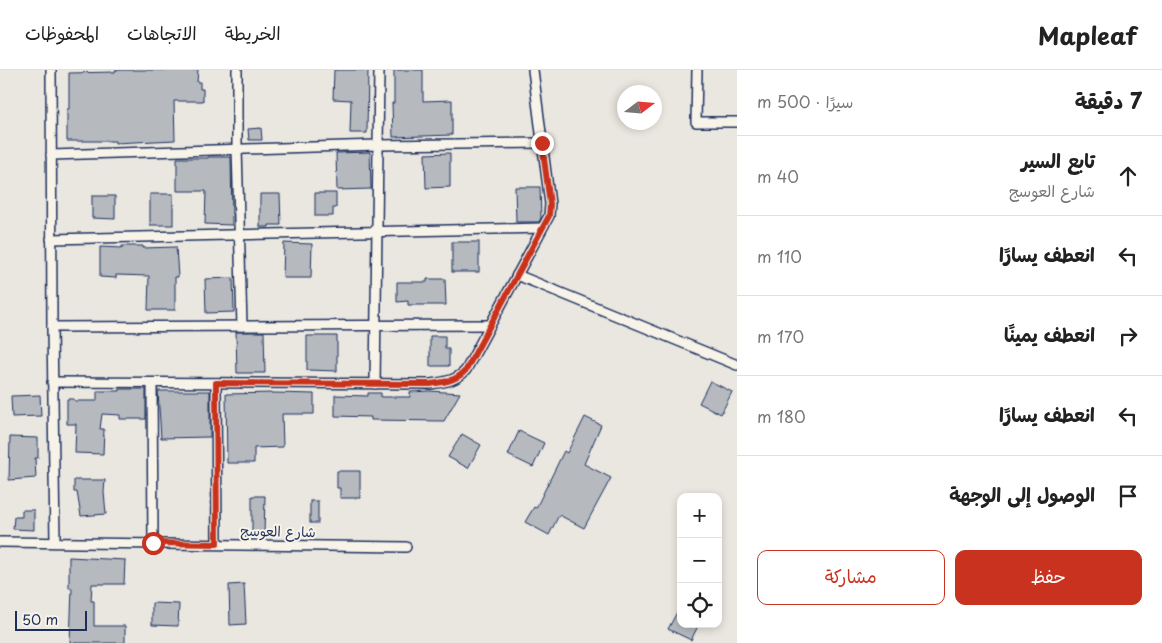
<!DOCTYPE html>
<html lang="ar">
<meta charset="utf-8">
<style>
:root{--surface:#fff;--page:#f2f2f2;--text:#222;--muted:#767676;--line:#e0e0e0;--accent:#c8321e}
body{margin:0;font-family:"Playpen Sans","Playpen Sans Arabic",sans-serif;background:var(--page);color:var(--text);direction:rtl}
.controls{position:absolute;right:15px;bottom:15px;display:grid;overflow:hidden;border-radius:10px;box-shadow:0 2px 8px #0003}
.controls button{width:45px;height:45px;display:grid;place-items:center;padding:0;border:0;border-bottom:1px solid var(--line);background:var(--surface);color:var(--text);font:25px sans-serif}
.compass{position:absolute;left:617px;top:15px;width:45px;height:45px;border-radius:50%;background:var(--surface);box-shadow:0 2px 8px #0003;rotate:74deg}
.scale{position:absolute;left:15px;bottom:12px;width:72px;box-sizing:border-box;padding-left:5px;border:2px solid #1b2f5e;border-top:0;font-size:14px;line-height:18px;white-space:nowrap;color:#1b2f5e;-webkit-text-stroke:4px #f7f3e8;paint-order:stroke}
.stop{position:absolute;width:15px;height:15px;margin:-11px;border:4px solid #c8321e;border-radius:50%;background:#fff}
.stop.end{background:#c8321e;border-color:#fff;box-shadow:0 1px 5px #0008}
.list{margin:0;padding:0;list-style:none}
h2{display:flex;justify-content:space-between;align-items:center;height:65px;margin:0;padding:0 20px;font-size:21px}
h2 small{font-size:16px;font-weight:400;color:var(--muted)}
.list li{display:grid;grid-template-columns:32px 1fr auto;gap:15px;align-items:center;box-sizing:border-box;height:80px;padding:0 20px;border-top:1px solid var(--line)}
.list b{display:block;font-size:19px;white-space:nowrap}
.list p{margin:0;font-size:16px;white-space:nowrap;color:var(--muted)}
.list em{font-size:16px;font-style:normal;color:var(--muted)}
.actions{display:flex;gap:10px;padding:15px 20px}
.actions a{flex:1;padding:11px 0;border:1px solid var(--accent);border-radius:10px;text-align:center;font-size:18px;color:var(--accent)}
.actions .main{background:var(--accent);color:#fff}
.icon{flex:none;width:28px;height:28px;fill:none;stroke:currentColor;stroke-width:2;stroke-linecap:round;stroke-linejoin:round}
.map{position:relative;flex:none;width:737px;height:573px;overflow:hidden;direction:ltr}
header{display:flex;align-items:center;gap:30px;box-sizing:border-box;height:70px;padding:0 25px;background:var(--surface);border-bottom:1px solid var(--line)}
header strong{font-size:24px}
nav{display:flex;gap:28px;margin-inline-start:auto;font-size:18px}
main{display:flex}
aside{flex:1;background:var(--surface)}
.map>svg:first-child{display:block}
</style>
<header>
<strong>Mapleaf</strong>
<nav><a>الخريطة</a><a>الاتجاهات</a><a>المحفوظات</a></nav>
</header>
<main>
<aside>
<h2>7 دقيقة<small>سيرًا · 500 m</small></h2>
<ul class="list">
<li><svg class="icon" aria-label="ahead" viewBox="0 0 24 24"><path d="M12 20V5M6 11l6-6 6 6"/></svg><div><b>تابع السير</b><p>شارع العوسج</p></div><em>40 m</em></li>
<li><svg class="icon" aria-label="left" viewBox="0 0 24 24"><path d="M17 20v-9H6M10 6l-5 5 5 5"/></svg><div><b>انعطف يسارًا</b></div><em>110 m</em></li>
<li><svg class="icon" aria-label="right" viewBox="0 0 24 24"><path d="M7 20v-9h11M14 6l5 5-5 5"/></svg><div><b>انعطف يمينًا</b></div><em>170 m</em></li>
<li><svg class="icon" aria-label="left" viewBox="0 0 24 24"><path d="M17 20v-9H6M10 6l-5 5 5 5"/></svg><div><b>انعطف يسارًا</b></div><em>180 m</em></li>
<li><svg class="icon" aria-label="arrive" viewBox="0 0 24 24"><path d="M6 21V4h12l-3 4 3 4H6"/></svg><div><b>الوصول إلى الوجهة</b></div></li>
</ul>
<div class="actions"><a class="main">حفظ</a><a>مشاركة</a></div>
</aside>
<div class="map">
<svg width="737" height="573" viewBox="0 0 737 573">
<rect width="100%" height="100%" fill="#eae7e0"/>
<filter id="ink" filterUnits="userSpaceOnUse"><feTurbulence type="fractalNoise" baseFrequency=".02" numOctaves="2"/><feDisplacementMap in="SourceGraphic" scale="10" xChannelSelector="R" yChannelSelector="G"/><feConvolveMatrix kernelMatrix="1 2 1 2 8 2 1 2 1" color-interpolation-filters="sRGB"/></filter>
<g filter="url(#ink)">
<g fill="#b6babf" stroke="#1b2f5e">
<polygon points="115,0 198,0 197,12 200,12 200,19 203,19 203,31 174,31 175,70 115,73 115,71 67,71 67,39 69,39 69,3 115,2"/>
<polygon points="334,0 368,0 367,63 350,63 351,30 333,29"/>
<polygon points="394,0 423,0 423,31 452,30 452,65 393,67 392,33 394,33"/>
<polygon points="261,58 262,70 249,70 248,59"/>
<polygon points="370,82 371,119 337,120 336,83"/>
<polygon points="450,83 450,117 426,118 425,84"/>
<polygon points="208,87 231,87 232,155 205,154 206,121 177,121 177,88 208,88"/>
<polygon points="515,117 540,117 541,148 539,152 516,152"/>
<polygon points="315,123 336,123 336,138 333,138 333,146 315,146"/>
<rect x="150" y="124" width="23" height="31"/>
<polygon points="260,124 280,124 281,155 269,155 269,157 260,157"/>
<polygon points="92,126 115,126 115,149 92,148"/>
<rect x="452" y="172" width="27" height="30"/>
<polygon points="284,173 312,174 311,208 283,208"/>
<polygon points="122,176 143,176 143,178 176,177 178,207 175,207 175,240 148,240 149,206 116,205 116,208 100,207 100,177 122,178"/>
<polygon points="233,208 234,242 206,243 205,209"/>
<polygon points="427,209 445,209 446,235 408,235 408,231 397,232 397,212 427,212"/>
<polygon points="236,262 264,262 265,303 237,303"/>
<polygon points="307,266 337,266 337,301 307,300"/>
<polygon points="430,266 445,266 445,279 449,279 449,296 430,296"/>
<polygon points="710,311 732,322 721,344 699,333"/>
<polygon points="120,319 146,319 146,349 120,349 120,345 102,344 100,359 104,359 103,384 75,383 76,354 67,354 67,329 74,329 75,331 97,331 97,321 120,321"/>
<polygon points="158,321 210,321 210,367 161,368"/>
<polygon points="429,321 460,323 444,351 371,350 371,347 335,346 335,325 368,326 368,323 381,323 381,327 410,327 410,322"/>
<polygon points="275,323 314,324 314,344 282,344 283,377 254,378 254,393 227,393 226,324"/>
<polygon points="40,325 41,346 12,347 11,326"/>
<polygon points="585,347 601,355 584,394 611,408 584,458 559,445 549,465 525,452 534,437 536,438 564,381 567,383"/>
<polygon points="519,361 544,373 533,397 508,385"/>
<polygon points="462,364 481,375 468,398 448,387"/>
<polygon points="10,367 38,368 38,388 35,388 36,408 9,410"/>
<polygon points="337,401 360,401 360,428 340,428 340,418 337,418"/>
<polygon points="74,410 105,410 104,422 106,444 81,446 77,422 74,422"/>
<polygon points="252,426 265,426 264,465 252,465"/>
<rect x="310" y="431" width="8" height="22"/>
<polygon points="22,440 34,440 34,460 13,459 14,447 22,447"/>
<polygon points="69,487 125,490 124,514 92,514 91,531 94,531 94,556 125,556 125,573 70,573 72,518 69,518"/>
<polygon points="244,514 246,554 230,555 229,515"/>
<polygon points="152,533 179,534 178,556 152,555"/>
<polygon points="681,535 681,554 699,554 691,570 668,559"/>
</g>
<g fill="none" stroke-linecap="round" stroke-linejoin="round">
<defs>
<g id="minor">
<polyline points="51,0 52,257 55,472"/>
<polyline points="237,0 237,78 242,256"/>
<polyline points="697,0 696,52 737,52"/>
<polyline points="51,85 378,75 542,73"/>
<polyline points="51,169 542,158"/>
<polyline points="517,205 737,295"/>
<polyline points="52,257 490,255"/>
<path d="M52 312 430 314C445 312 456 311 466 300L549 146 550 134 533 0"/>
<polyline points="152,313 153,473"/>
<polyline points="216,313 217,474"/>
<polyline points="375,314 379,0"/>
<polyline points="0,472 406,477"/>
</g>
</defs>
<use href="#minor" stroke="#1b2f5e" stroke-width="12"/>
<use href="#minor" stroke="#f7f3e8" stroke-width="9"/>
</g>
</g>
<g fill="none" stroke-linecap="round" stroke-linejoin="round" filter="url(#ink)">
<path stroke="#c8321e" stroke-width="6" d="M153 473 217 474 216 313 430 314C445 312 456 311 466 300L549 146 550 134 542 73"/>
</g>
<g text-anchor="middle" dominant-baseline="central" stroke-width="4" stroke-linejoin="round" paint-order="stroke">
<g font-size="14" fill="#1b2f5e" stroke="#f7f3e8">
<text transform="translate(278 461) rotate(1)">شارع العوسج</text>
</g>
</g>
</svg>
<div class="controls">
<button>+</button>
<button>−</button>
<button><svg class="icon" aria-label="locate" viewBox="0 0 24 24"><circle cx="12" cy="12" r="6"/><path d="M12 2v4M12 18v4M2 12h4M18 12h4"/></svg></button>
</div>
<svg class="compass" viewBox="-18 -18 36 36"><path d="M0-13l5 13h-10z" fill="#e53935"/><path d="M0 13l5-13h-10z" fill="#767676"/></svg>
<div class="scale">50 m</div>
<div class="stop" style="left:153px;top:473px"></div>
<div class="stop end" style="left:542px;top:73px"></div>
</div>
</main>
